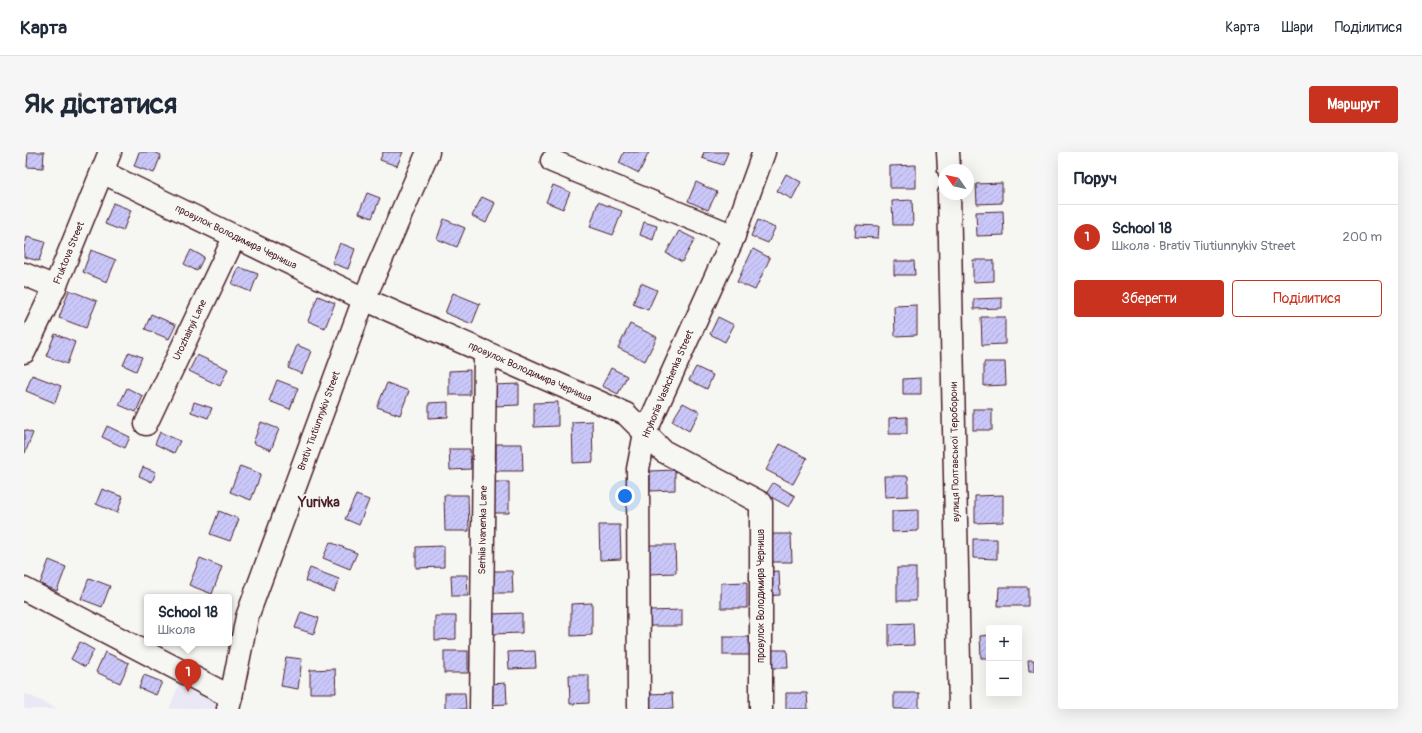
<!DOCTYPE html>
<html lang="uk">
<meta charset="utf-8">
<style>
:root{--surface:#fff;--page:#f6f6f7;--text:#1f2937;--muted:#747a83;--line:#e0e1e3;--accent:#c8321e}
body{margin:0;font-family:Pangolin,sans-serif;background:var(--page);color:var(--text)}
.controls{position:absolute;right:12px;bottom:12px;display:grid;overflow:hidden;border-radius:4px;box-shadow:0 4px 16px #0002}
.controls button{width:36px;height:36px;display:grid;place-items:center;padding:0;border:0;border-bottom:1px solid var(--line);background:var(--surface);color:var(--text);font:20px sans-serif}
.compass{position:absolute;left:914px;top:12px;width:36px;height:36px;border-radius:50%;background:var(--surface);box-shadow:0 4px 16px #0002;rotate:304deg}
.you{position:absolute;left:601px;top:344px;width:14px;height:14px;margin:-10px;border:3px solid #fff;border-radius:50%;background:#1a73e8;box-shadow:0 0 0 6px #1a73e833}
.badge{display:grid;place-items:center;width:26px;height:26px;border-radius:50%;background:var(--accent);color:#fff;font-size:13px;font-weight:700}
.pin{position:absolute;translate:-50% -33px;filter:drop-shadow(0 1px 2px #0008)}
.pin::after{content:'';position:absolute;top:21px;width:14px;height:12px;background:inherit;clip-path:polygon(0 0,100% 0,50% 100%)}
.popup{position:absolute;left:120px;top:442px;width:88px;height:52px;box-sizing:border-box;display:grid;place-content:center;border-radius:4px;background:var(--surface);filter:drop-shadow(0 1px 3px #0005);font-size:13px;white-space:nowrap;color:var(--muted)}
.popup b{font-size:15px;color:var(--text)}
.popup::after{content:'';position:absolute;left:50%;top:100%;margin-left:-8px;border:8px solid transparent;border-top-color:var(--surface)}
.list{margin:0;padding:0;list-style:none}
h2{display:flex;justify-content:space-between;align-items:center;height:52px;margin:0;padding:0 16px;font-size:17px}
h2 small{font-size:13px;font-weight:400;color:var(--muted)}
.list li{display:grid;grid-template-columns:26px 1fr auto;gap:12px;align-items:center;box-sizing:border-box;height:64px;padding:0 16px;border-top:1px solid var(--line)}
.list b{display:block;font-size:15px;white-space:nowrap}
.list p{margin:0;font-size:13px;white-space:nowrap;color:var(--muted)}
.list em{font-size:13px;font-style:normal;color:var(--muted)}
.actions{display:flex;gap:8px;padding:12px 16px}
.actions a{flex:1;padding:9px 0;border:1px solid var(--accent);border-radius:4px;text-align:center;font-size:14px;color:var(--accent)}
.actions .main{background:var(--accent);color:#fff}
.map{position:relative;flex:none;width:1010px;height:557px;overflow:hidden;border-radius:4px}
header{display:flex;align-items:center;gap:24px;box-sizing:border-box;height:56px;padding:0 20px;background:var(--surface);border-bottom:1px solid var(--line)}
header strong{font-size:19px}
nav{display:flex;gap:22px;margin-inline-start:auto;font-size:14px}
.intro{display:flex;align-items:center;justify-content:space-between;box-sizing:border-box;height:96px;padding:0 24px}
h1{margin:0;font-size:28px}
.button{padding:10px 18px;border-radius:4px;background:var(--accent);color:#fff;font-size:14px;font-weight:700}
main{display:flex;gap:24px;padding:0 24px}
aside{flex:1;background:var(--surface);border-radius:4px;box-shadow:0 4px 16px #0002}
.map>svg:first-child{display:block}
</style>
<header>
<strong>Карта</strong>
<nav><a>Карта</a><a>Шари</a><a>Поділитися</a></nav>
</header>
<div class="intro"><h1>Як дістатися</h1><a class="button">Маршрут</a></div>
<main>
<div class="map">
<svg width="1010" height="557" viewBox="0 0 1010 557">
<defs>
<pattern id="building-hatch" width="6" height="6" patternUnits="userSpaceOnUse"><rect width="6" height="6" fill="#cac8fa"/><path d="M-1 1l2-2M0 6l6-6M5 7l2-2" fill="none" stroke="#afabd6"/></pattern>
</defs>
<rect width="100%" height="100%" fill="#f6f6f2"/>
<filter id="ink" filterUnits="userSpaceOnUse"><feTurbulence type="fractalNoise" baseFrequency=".025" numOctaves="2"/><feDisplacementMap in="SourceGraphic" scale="8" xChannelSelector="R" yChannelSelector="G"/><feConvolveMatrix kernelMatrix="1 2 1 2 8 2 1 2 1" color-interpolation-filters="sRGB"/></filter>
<g filter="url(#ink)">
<g fill="#e9e8f4">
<polygon points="156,530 196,550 195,557 145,557"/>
<polygon points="0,541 34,557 0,557"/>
</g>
<g fill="url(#building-hatch)" stroke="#4a1f2b">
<polygon points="4,0 20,0 19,16 3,15"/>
<polygon points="115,0 130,0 137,3 130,21 110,14"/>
<polygon points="359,0 379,0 373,14 356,8"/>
<polygon points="600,0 625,0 615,21 595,11"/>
<polygon points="680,0 704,0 699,13 678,6"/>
<polygon points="892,13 892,36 866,36 866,14"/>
<polygon points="762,22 777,30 768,47 753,39"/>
<polygon points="672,30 693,40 684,58 664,49"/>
<polygon points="978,31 978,51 953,52 952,32"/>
<polygon points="529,33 546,40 539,57 522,50"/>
<polygon points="343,41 356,46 348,66 335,61"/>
<polygon points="458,45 471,51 462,71 448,64"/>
<polygon points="888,48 889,73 869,73 868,49"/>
<polygon points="574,50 598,59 589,83 566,75"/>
<polygon points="89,51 107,58 99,79 81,72"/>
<polygon points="979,59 980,83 953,84 952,60"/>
<polygon points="420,67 441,76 433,95 413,87"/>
<polygon points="734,68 751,76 744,91 727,84"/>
<polygon points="620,70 633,74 629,88 616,83"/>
<polygon points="832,73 855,74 854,86 831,85"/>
<polygon points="655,79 671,87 658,110 642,101"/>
<polygon points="3,85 21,90 15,109 0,105 0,97"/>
<polygon points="316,91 331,97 324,117 308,111"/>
<polygon points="729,97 746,106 731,138 713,130"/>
<polygon points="67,98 92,108 83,130 59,120"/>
<polygon points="167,98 180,105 173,119 160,112"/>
<polygon points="949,108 970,108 970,129 949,130"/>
<polygon points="870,109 890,109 891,123 870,123"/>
<polygon points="215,115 234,122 227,140 208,132"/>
<polygon points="617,131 633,138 624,158 609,152"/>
<polygon points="45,138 73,149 62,176 35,166"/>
<polygon points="429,141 456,152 448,172 421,161"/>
<polygon points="294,144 311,151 301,176 284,169"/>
<polygon points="978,146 978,156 950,157 950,147"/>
<polygon points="893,153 893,183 871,184 870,154"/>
<polygon points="127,162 152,173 145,187 121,177"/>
<polygon points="694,165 710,173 701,190 686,182"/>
<polygon points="957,165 981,165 981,192 958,193"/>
<polygon points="606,172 633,185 621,209 594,196"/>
<polygon points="31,182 51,190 43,212 22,204"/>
<polygon points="273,193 287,199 278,222 264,216"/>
<polygon points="105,200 118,205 112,219 99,213"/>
<polygon points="173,203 204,217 196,234 165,219"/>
<polygon points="960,210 981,210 982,233 960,234"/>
<polygon points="672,215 689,223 683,237 665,228"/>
<polygon points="587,216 603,224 594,242 578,234"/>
<polygon points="446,218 446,243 425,243 425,219"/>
<polygon points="8,223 37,234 31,251 2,239"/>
<polygon points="897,226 897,242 879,242 879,227"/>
<polygon points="253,228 274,236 266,257 245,249"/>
<polygon points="363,231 385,239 376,263 353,255"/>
<polygon points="495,232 495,253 470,254 469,233"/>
<polygon points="103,236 119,244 112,260 95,253"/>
<polygon points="170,250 188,256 184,266 167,260"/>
<polygon points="424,250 424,265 405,266 405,251"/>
<polygon points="534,250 534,274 510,275 510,251"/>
<polygon points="659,251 676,260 665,279 648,269"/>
<rect x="949" y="257" width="19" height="21"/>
<polygon points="883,265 883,282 865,282 865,266"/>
<polygon points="568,269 569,310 549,311 548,270"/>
<polygon points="237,270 255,277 247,298 229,291"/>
<polygon points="83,274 106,285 101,296 78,285"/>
<polygon points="0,278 9,281 1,301 0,301"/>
<polygon points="136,280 156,289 150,301 131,292"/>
<polygon points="472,292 498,292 499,319 472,319"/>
<polygon points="756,292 783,306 769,332 742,318"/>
<polygon points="425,297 446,297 447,317 426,318"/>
<polygon points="216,314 237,322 227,348 206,340"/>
<polygon points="119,315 132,320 128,330 115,324"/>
<polygon points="651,318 651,338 626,339 626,319"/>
<polygon points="860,324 884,324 884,344 861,345"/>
<polygon points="469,330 485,330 485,361 470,361"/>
<polygon points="749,331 771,344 765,355 742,342"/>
<polygon points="78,337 99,345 93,361 72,352"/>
<polygon points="332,343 345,348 335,373 321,367"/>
<polygon points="420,343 444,343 445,379 421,379"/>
<polygon points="979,343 979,370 951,371 951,344"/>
<polygon points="894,358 894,379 868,380 868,359"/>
<polygon points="195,359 215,367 206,389 186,382"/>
<polygon points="575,373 596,373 597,407 576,408"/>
<polygon points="744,382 767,382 768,410 744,410"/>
<polygon points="949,387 973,387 973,407 949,406"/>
<polygon points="306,390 333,401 326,417 299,406"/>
<polygon points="625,393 651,393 652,421 625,422"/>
<polygon points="420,394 420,415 392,416 392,395"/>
<polygon points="176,406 198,415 188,442 165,433"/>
<polygon points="25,408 42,415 33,439 16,432"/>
<polygon points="286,416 315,427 310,440 281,429"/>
<rect x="873" y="416" width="19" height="33"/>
<polygon points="466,419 488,419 489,441 466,441"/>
<polygon points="755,419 756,443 741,444 740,420"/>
<polygon points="427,423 443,423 444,444 428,444"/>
<polygon points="65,426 86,434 78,455 57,447"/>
<polygon points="723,430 723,456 697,456 697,431"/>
<polygon points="975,435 1004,435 1004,454 974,454"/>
<polygon points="568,451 568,483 547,484 547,452"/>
<polygon points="658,458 658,474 625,474 625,459"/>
<polygon points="277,460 295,466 290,482 271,476"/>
<polygon points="498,461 498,481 468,482 467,462"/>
<polygon points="411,464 432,464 432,487 411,488"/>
<polygon points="889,471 890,493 865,494 865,472"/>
<polygon points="965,483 965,506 957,506 956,484"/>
<polygon points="699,485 726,485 727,503 699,503"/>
<polygon points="56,490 70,498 61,515 47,507"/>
<polygon points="743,498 763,498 764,516 744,516"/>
<rect x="420" y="499" width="24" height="22"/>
<polygon points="511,499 512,516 485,517 484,500"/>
<polygon points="81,500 105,511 96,531 72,520"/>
<polygon points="262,505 278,507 274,537 257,534"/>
<polygon points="1004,508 1010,508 1010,519 1005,519"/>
<polygon points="311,517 312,541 286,541 286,518"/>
<polygon points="120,523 138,530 132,543 115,536"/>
<polygon points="545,523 565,523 565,551 546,552"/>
<polygon points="482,531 483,552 465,553 465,532"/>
<polygon points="421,541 441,541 442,557 421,557"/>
<polygon points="648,541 649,557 626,557 625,542"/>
<polygon points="762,541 783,541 784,557 762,557"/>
<rect x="870" y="541" width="25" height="16"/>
</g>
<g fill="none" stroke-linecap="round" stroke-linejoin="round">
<defs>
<g id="minor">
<polyline points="924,0 925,18"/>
<polyline points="528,9 710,84"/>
<polyline points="78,20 340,147 602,262 639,299 737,351 737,557"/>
<polyline points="925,42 936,557"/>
<polyline points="0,122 31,135"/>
<polyline points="0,200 31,135 86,0"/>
<polyline points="122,272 211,84"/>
<polyline points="0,437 207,545"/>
<polyline points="204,557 207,545 223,465 340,147 404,0"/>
<polyline points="457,557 461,200"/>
<polyline points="615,557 614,317 621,281 707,91 740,0"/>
</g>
</defs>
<use href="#minor" stroke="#4a1f2b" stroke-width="25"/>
<use href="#minor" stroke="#f6f6f2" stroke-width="22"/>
</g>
</g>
<g text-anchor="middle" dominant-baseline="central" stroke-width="3.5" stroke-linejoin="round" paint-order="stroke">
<g font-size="10" fill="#4a1f2b" stroke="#f6f6f2">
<text transform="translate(212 85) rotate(26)">провулок Володимира Черниша</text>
<text transform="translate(45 101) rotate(-68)">Fruktova Street</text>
<text transform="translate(166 178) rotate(-65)">Urozhainyi Lane</text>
<text transform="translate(506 220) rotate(24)">провулок Володимира Черниша</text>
<text transform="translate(644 232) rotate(-67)">Hryhoriia Vashchenka Street</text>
<text transform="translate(295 269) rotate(-70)">Brativ Tiutiunnykiv Street</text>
<text transform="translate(931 300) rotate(-91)">вулиця Полтавської Тероборони</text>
<text transform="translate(459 378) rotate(-89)">Serhiia Ivanenka Lane</text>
<text transform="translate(737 444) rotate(-90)">провулок Володимира Черниша</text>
</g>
<g font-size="14" font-weight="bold" fill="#4a1f2b" stroke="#f6f6f2">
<text x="295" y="350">Yurivka</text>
</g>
</g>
</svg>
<div class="controls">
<button>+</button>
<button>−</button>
</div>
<svg class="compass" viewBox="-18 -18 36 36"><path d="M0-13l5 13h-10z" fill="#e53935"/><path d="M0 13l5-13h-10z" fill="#747a83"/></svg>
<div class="you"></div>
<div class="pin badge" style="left:164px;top:540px">1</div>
<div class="popup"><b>School 18</b>Школа</div>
</div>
<aside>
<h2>Поруч<small></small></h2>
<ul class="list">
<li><span class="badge">1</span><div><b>School 18</b><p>Школа · Brativ Tiutiunnykiv Street</p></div><em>200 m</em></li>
</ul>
<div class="actions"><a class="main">Зберегти</a><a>Поділитися</a></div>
</aside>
</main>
